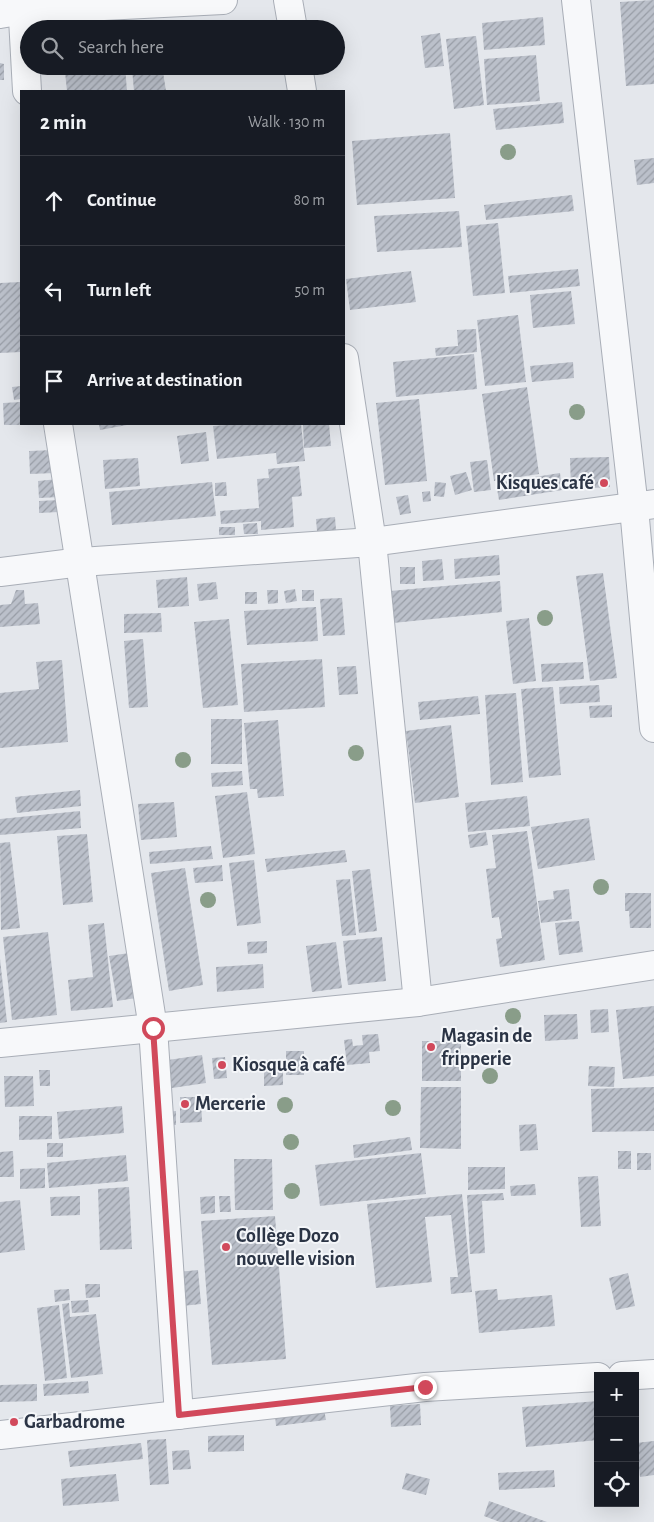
<!DOCTYPE html>
<meta charset="utf-8">
<style>
:root{--surface:#171b24;--page:#20242c;--text:#f1f3f6;--muted:#9ea1a6;--line:#363941}
body{margin:0;font-family:"Alegreya Sans",sans-serif;background:var(--page);color:var(--text)}
.controls{position:absolute;right:15px;bottom:15px;display:grid;overflow:hidden;border-radius:0px;box-shadow:0 5px 20px #0002}
.controls button{width:45px;height:45px;display:grid;place-items:center;padding:0;border:0;border-bottom:1px solid var(--line);background:var(--surface);color:var(--text);font:25px sans-serif}
.stop{position:absolute;width:15px;height:15px;margin:-11px;border:4px solid #d1495b;border-radius:50%;background:#fff}
.stop.end{background:#d1495b;border-color:#fff;box-shadow:0 1px 5px #0008}
.list{margin:0;padding:0;list-style:none}
h2{display:flex;justify-content:space-between;align-items:center;height:65px;margin:0;padding:0 20px;font-size:21px}
h2 small{font-size:16px;font-weight:400;color:var(--muted)}
.list li{display:grid;grid-template-columns:32px 1fr auto;gap:15px;align-items:center;box-sizing:border-box;height:90px;padding:0 20px;border-top:1px solid var(--line)}
.list b{display:block;font-size:19px;white-space:nowrap}
.list em{font-size:16px;font-style:normal;color:var(--muted)}
.icon{flex:none;width:28px;height:28px;fill:none;stroke:currentColor;stroke-width:2;stroke-linecap:round;stroke-linejoin:round}
.map{position:relative;flex:none;width:654px;height:1522px;overflow:hidden}
.search{position:absolute;background:var(--surface);box-shadow:0 5px 20px #0002;left:20px;top:20px;width:325px;height:55px;display:flex;align-items:center;gap:12px;box-sizing:border-box;padding:0 18px;border-radius:28px;color:var(--muted);font-size:19px}
.panel{position:absolute;background:var(--surface);box-shadow:0 5px 20px #0002;left:20px;top:90px;width:325px;height:335px;border-radius:0px}
.map>svg:first-child{display:block}
</style>
<div class="map">
<svg width="654" height="1522" viewBox="0 0 654 1522">
<defs>
<pattern id="building-hatch" width="6" height="6" patternUnits="userSpaceOnUse" patternTransform="scale(1.25)"><rect width="6" height="6" fill="#bbc0ca"/><path d="M-1 1l2-2M0 6l6-6M5 7l2-2" fill="none" stroke="#989da6"/></pattern>
</defs>
<rect width="100%" height="100%" fill="#e4e7ec"/>
<g fill="url(#building-hatch)">
<polygon points="654,0 654,84 626,86 620,2"/>
<polygon points="543,17 545,45 484,50 482,23"/>
<polygon points="440,33 444,66 425,68 421,36"/>
<polygon points="476,36 484,105 454,109 446,39"/>
<polygon points="536,55 540,101 487,105 484,59"/>
<polygon points="0,63 4,64 4,80 0,80"/>
<polygon points="162,66 166,91 134,91 132,69"/>
<polygon points="166,66 208,66 208,68 167,73"/>
<polygon points="125,67 127,91 67,91 65,72"/>
<polygon points="562,102 564,123 496,130 493,109"/>
<polygon points="450,133 455,198 357,205 352,141"/>
<polygon points="654,158 654,183 637,185 634,160"/>
<polygon points="572,195 574,211 486,220 484,205"/>
<polygon points="459,211 462,247 377,252 374,216"/>
<polygon points="498,223 505,293 473,296 466,226"/>
<polygon points="578,269 580,286 510,293 508,276"/>
<polygon points="411,271 416,302 350,310 346,279"/>
<polygon points="21,282 21,352 0,353 0,283"/>
<polygon points="571,291 575,324 533,328 530,295"/>
<polygon points="518,315 526,382 485,386 477,320"/>
<polygon points="476,329 477,352 436,356 435,348 458,346 457,330"/>
<polygon points="474,354 477,389 396,397 393,362"/>
<polygon points="573,362 574,378 532,382 530,366"/>
<polygon points="21,386 21,399 14,400 12,387"/>
<polygon points="527,387 539,474 494,481 482,394"/>
<polygon points="419,399 427,481 385,485 376,403"/>
<polygon points="21,402 21,425 4,425 3,403"/>
<polygon points="99,424 127,424 127,425 100,430"/>
<polygon points="237,424 301,424 305,461 277,464 276,453 217,459 213,426"/>
<polygon points="303,424 329,424 331,446 304,448"/>
<polygon points="206,432 209,461 181,464 177,436"/>
<polygon points="54,450 55,473 30,474 29,451"/>
<polygon points="609,457 610,487 571,489 570,458"/>
<polygon points="138,458 140,486 105,489 103,460"/>
<polygon points="487,460 491,490 474,492 470,462"/>
<polygon points="299,466 302,496 292,497 294,527 261,530 261,521 221,524 220,511 259,508 257,479 269,478 268,469"/>
<polygon points="466,472 472,490 455,495 450,476"/>
<polygon points="560,473 562,490 499,500 496,483"/>
<polygon points="58,479 60,497 39,498 38,481"/>
<polygon points="212,482 216,516 112,525 109,492"/>
<polygon points="226,482 227,496 215,496 215,483"/>
<polygon points="435,482 446,483 444,497 434,496"/>
<polygon points="430,491 431,501 423,502 422,492"/>
<polygon points="408,495 411,513 400,515 396,497"/>
<polygon points="59,500 59,512 39,513 39,501"/>
<polygon points="335,517 336,530 317,531 316,519"/>
<polygon points="257,523 258,534 244,534 243,524"/>
<rect x="219" y="527" width="16" height="8"/>
<polygon points="499,555 500,575 455,579 454,559"/>
<polygon points="442,559 444,580 423,581 422,561"/>
<rect x="400" y="567" width="15" height="17"/>
<polygon points="603,573 617,678 590,681 576,576"/>
<polygon points="187,577 189,606 158,608 156,580"/>
<polygon points="500,581 502,612 393,623 390,591"/>
<polygon points="216,582 218,599 199,601 197,584"/>
<polygon points="295,589 297,601 286,603 284,591"/>
<polygon points="16,590 24,590 25,604 38,603 40,624 0,627 0,605 11,604"/>
<polygon points="267,590 278,590 278,603 268,604"/>
<rect x="302" y="590" width="12" height="11"/>
<rect x="245" y="592" width="12" height="12"/>
<polygon points="342,598 345,635 323,636 320,599"/>
<polygon points="316,607 318,641 247,645 244,611"/>
<polygon points="161,613 162,632 124,633 124,614"/>
<polygon points="529,618 536,681 513,684 506,621"/>
<polygon points="229,619 238,705 203,708 194,622"/>
<polygon points="143,639 148,707 129,708 124,641"/>
<polygon points="322,659 325,707 244,712 241,664"/>
<polygon points="62,660 68,742 0,748 0,693 39,689 36,662"/>
<polygon points="583,662 584,679 542,682 541,664"/>
<polygon points="356,666 358,694 339,695 337,667"/>
<polygon points="599,685 600,702 560,704 559,687"/>
<polygon points="553,687 561,775 529,778 521,689"/>
<polygon points="516,693 523,782 491,785 485,695"/>
<polygon points="478,696 480,714 420,720 418,702"/>
<polygon points="612,705 612,717 590,718 589,706"/>
<rect x="211" y="719" width="31" height="45"/>
<polygon points="278,720 284,796 258,798 257,789 250,789 244,723"/>
<polygon points="451,725 459,797 415,803 406,731"/>
<polygon points="242,771 243,785 212,787 211,773"/>
<polygon points="80,790 81,806 17,813 15,797"/>
<polygon points="247,792 255,854 223,858 215,796"/>
<polygon points="527,796 530,826 468,832 465,803"/>
<polygon points="174,802 177,837 141,840 138,804"/>
<polygon points="80,811 81,828 0,835 0,819"/>
<polygon points="589,818 595,860 538,869 531,827"/>
<polygon points="527,831 545,960 500,967 496,939 502,938 499,917 492,918 486,869 496,868 492,835"/>
<polygon points="486,832 488,845 470,848 468,835"/>
<polygon points="87,834 93,902 63,905 57,836"/>
<polygon points="10,842 20,928 1,930 0,843"/>
<polygon points="211,846 213,859 150,864 149,852"/>
<polygon points="345,850 347,862 267,872 265,859"/>
<polygon points="254,860 261,923 237,926 229,863"/>
<polygon points="222,865 223,881 195,883 193,868"/>
<polygon points="185,868 203,985 169,991 151,873"/>
<polygon points="370,869 377,931 359,933 352,871"/>
<polygon points="350,879 356,935 342,936 336,880"/>
<polygon points="569,889 572,919 541,923 538,901 554,899 553,891"/>
<polygon points="625,893 651,893 651,928 630,928 629,911 625,911"/>
<polygon points="579,921 583,952 559,955 555,923"/>
<polygon points="104,923 113,1007 71,1011 68,980 93,977 88,925"/>
<polygon points="48,932 57,1015 12,1020 3,937"/>
<polygon points="382,937 386,981 348,985 343,941"/>
<polygon points="267,941 267,953 248,954 247,942"/>
<polygon points="336,942 342,988 312,992 306,946"/>
<polygon points="129,953 136,998 117,1001 109,956"/>
<polygon points="0,959 7,1022 0,1023"/>
<polygon points="263,964 264,988 217,992 216,967"/>
<polygon points="654,1006 654,1076 623,1079 616,1010"/>
<polygon points="608,1009 609,1032 591,1033 590,1010"/>
<polygon points="577,1014 578,1039 545,1041 544,1015"/>
<polygon points="378,1034 380,1051 369,1052 370,1063 347,1065 344,1040 352,1039 353,1046 363,1045 362,1035"/>
<rect x="422" y="1041" width="39" height="40"/>
<rect x="286" y="1051" width="18" height="24"/>
<polygon points="202,1055 206,1083 172,1088 168,1060"/>
<polygon points="225,1057 227,1078 214,1079 212,1058"/>
<polygon points="264,1060 283,1060 283,1085 264,1086"/>
<polygon points="589,1066 615,1067 614,1087 588,1086"/>
<polygon points="39,1070 50,1070 50,1086 40,1086"/>
<polygon points="4,1076 33,1076 34,1106 5,1107"/>
<polygon points="421,1087 461,1087 461,1149 420,1148"/>
<polygon points="654,1087 654,1131 592,1132 591,1089"/>
<polygon points="180,1097 201,1097 202,1122 180,1123"/>
<polygon points="122,1106 124,1133 59,1139 57,1112"/>
<polygon points="176,1111 176,1125 167,1125 166,1112"/>
<polygon points="19,1116 52,1116 52,1139 19,1140"/>
<polygon points="536,1124 538,1150 520,1151 519,1125"/>
<polygon points="410,1137 412,1150 354,1158 353,1145"/>
<rect x="47" y="1143" width="16" height="14"/>
<polygon points="13,1151 14,1177 0,1177 0,1152"/>
<rect x="618" y="1151" width="13" height="18"/>
<polygon points="421,1153 426,1194 320,1206 315,1165"/>
<rect x="637" y="1153" width="14" height="17"/>
<polygon points="126,1155 128,1181 49,1188 47,1163"/>
<polygon points="234,1159 272,1159 273,1210 235,1210"/>
<polygon points="468,1167 505,1167 505,1189 468,1190"/>
<polygon points="45,1168 45,1188 20,1189 20,1169"/>
<polygon points="598,1176 601,1226 581,1227 578,1177"/>
<polygon points="535,1184 536,1195 511,1196 510,1186"/>
<polygon points="129,1187 132,1249 100,1250 98,1189"/>
<polygon points="503,1193 504,1200 482,1201 485,1253 470,1254 467,1195"/>
<polygon points="462,1194 472,1292 451,1294 450,1277 458,1277 451,1215 425,1217 432,1282 376,1288 367,1204"/>
<polygon points="80,1196 80,1215 51,1216 50,1197"/>
<polygon points="215,1196 215,1213 201,1214 200,1197"/>
<polygon points="219,1196 230,1196 231,1212 220,1212"/>
<polygon points="20,1200 25,1250 0,1253 0,1202"/>
<polygon points="275,1216 286,1359 212,1365 201,1221"/>
<polygon points="198,1270 201,1304 182,1306 178,1272"/>
<polygon points="628,1273 635,1306 616,1310 609,1278"/>
<polygon points="85,1284 100,1284 100,1297 86,1298"/>
<polygon points="69,1289 70,1300 55,1302 54,1290"/>
<polygon points="497,1289 498,1300 552,1295 555,1326 479,1333 475,1291"/>
<polygon points="88,1300 89,1312 72,1313 71,1301"/>
<polygon points="69,1303 70,1317 96,1314 103,1374 71,1378 62,1304"/>
<polygon points="59,1305 67,1378 45,1381 37,1308"/>
<polygon points="88,1381 89,1393 44,1396 43,1384"/>
<polygon points="37,1384 37,1401 0,1402 0,1385"/>
<polygon points="598,1401 598,1440 526,1447 522,1407"/>
<polygon points="420,1404 421,1425 391,1427 390,1406"/>
<polygon points="324,1409 326,1420 276,1426 275,1415"/>
<polygon points="244,1435 244,1451 208,1452 208,1436"/>
<polygon points="166,1439 169,1484 150,1485 147,1440"/>
<polygon points="654,1441 654,1475 640,1477 636,1443"/>
<polygon points="141,1443 143,1459 70,1467 68,1451"/>
<polygon points="189,1450 191,1469 173,1470 172,1451"/>
<polygon points="554,1470 555,1487 499,1490 498,1473"/>
<polygon points="406,1473 430,1479 426,1495 402,1489"/>
<polygon points="116,1474 119,1501 63,1506 61,1479"/>
<polygon points="489,1501 547,1522 500,1522 484,1516"/>
</g>
<g fill="none" stroke-linecap="round" stroke-linejoin="round">
<defs>
<g id="street">
<polyline points="22,0 27,91"/>
<polyline points="288,0 293,29"/>
<polyline points="576,0 634,508 654,728"/>
<polyline points="0,14 24,10 223,0"/>
<polyline points="298,66 302,91"/>
<polyline points="344,358 372,542 418,1002"/>
<polyline points="58,424 153,1028 179,1415"/>
<polyline points="0,572 81,562 372,542 654,504"/>
<polyline points="0,1043 418,1002 654,965"/>
<polyline points="622,1376 654,1374"/>
<polyline points="0,1435 425,1387 598,1377"/>
</g>
</defs>
<use href="#street" stroke="#a9aeb7" stroke-width="30"/>
<use href="#street" stroke="#f7f8fa" stroke-width="28"/>
</g>
<g fill="#899d89">
<circle cx="508" cy="152" r="8"/>
<circle cx="577" cy="412" r="8"/>
<circle cx="545" cy="618" r="8"/>
<circle cx="356" cy="753" r="8"/>
<circle cx="183" cy="760" r="8"/>
<circle cx="601" cy="887" r="8"/>
<circle cx="208" cy="900" r="8"/>
<circle cx="513" cy="1016" r="8"/>
<circle cx="490" cy="1076" r="8"/>
<circle cx="285" cy="1105" r="8"/>
<circle cx="393" cy="1108" r="8"/>
<circle cx="291" cy="1142" r="8"/>
<circle cx="292" cy="1191" r="8"/>
</g>
<g fill="none" stroke-linecap="round" stroke-linejoin="round">
<polyline stroke="#d1495b" stroke-width="6" points="153,1028 179,1415 425,1387"/>
</g>
<g fill="#d1495b" stroke="#f4f6f9" stroke-width="2">
<circle cx="604" cy="483" r="5"/>
<circle cx="431" cy="1047" r="5"/>
<circle cx="222" cy="1065" r="5"/>
<circle cx="185" cy="1104" r="5"/>
<circle cx="226" cy="1247" r="5"/>
<circle cx="14" cy="1422" r="5"/>
</g>
<g text-anchor="middle" dominant-baseline="central" stroke-width="4" stroke-linejoin="round" paint-order="stroke">
<g font-size="20" font-weight="bold" fill="#2b3445" stroke="#f4f6f9" text-anchor="start">
<text x="594" y="483" text-anchor="end">Kisques café</text>
<text x="441" y="1036">Magasin de<tspan x="441" dy="23">fripperie</tspan></text>
<text x="232" y="1065">Kiosque à café</text>
<text x="195" y="1104">Mercerie</text>
<text x="236" y="1236">Collège Dozo<tspan x="236" dy="23">nouvelle vision</tspan></text>
<text x="24" y="1422">Garbadrome</text>
</g>
</g>
</svg>
<div class="controls">
<button>+</button>
<button>−</button>
<button><svg class="icon" aria-label="locate" viewBox="0 0 24 24"><circle cx="12" cy="12" r="6"/><path d="M12 2v4M12 18v4M2 12h4M18 12h4"/></svg></button>
</div>
<div class="stop" style="left:153px;top:1028px"></div>
<div class="stop end" style="left:425px;top:1387px"></div>
<div class="search"><svg class="icon" aria-label="search" viewBox="0 0 24 24"><circle cx="10" cy="10" r="6"/><path d="M15 15l6 6"/></svg>Search here</div>
<section class="panel">
<h2>2 min<small>Walk · 130 m</small></h2>
<ul class="list">
<li><svg class="icon" aria-label="ahead" viewBox="0 0 24 24"><path d="M12 20V5M6 11l6-6 6 6"/></svg><div><b>Continue</b></div><em>80 m</em></li>
<li><svg class="icon" aria-label="left" viewBox="0 0 24 24"><path d="M17 20v-9H6M10 6l-5 5 5 5"/></svg><div><b>Turn left</b></div><em>50 m</em></li>
<li><svg class="icon" aria-label="arrive" viewBox="0 0 24 24"><path d="M6 21V4h12l-3 4 3 4H6"/></svg><div><b>Arrive at destination</b></div></li>
</ul>
</section>
</div>
